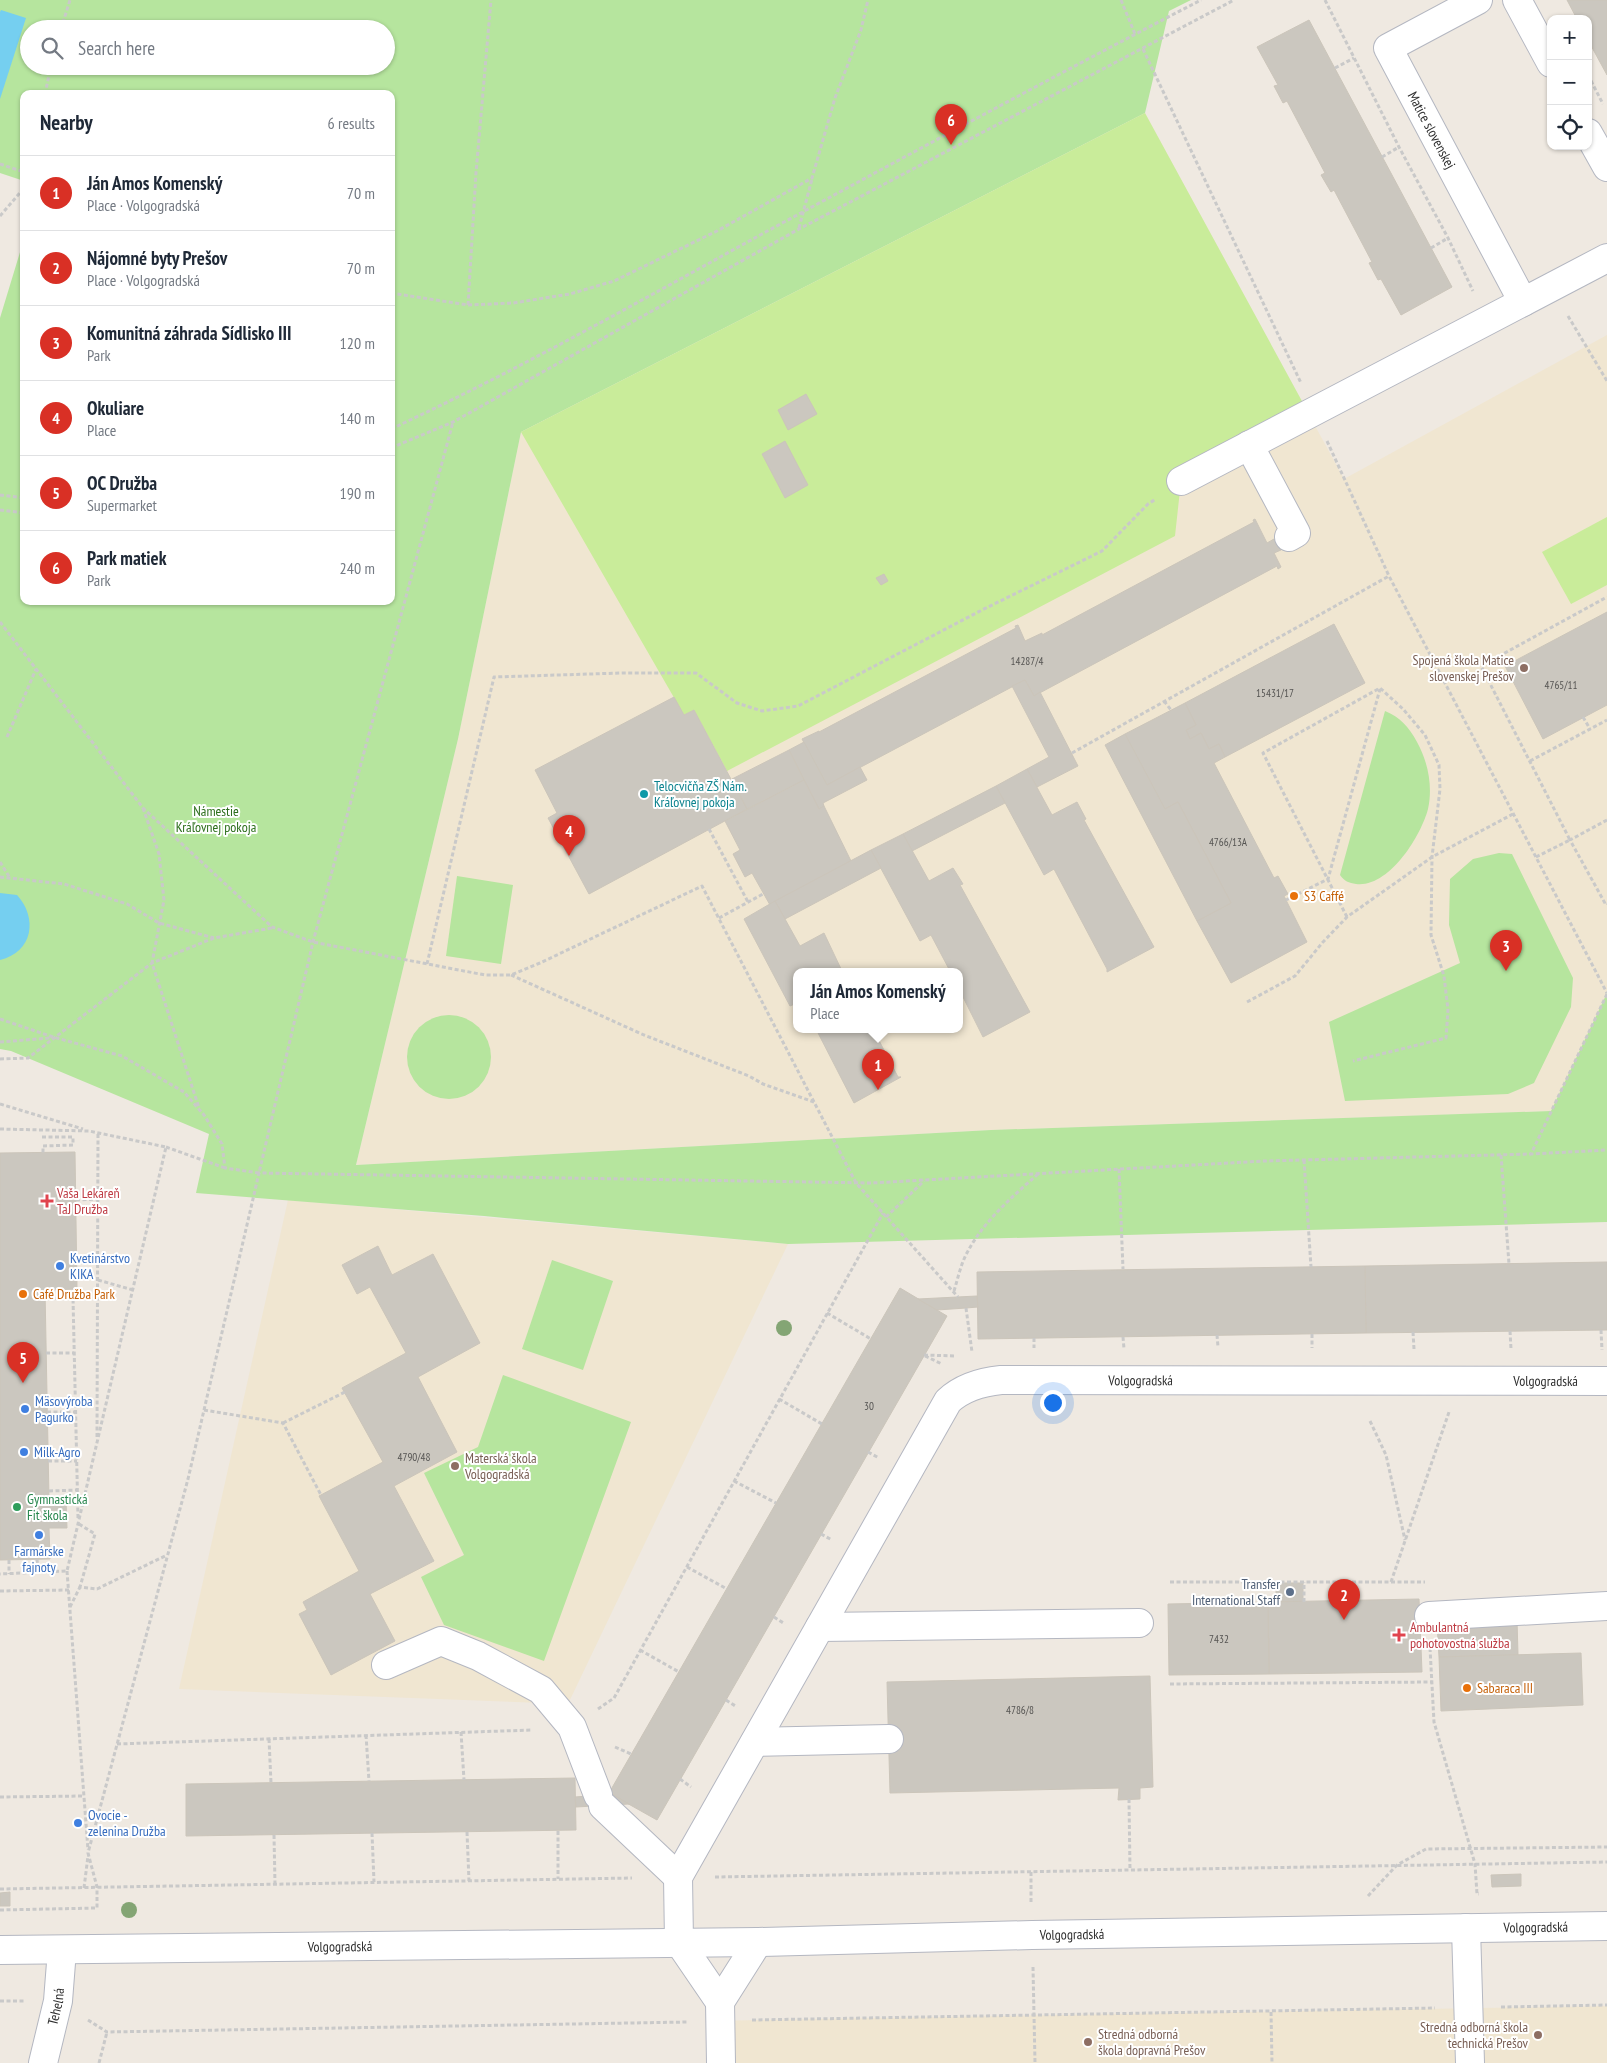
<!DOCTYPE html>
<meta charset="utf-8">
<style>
:root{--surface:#fff;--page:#f6f6f7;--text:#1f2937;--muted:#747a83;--line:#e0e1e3;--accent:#d93025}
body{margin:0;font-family:"PT Sans Narrow",sans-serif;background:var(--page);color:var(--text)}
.controls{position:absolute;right:15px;top:15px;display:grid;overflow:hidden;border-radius:10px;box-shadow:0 1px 4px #0004}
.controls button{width:45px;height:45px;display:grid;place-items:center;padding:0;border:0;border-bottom:1px solid var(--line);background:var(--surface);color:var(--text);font:25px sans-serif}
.you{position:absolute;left:1052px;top:1402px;width:18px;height:18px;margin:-12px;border:4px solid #fff;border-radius:50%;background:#1a73e8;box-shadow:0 0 0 8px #1a73e833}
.badge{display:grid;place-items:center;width:32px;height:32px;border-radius:50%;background:var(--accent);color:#fff;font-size:16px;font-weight:700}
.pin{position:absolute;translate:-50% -41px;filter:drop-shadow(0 1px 2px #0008)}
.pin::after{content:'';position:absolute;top:26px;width:18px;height:15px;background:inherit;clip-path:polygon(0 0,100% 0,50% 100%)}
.popup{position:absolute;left:793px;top:968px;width:170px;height:65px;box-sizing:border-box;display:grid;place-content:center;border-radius:10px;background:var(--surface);filter:drop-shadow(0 1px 4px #0005);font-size:16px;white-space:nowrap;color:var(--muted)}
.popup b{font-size:19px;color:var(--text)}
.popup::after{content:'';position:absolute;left:50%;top:100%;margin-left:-10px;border:10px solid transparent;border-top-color:var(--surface)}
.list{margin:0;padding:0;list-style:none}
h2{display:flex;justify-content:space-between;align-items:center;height:65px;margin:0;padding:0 20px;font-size:21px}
h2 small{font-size:16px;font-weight:400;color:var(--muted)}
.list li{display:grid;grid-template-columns:32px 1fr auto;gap:15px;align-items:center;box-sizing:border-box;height:75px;padding:0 20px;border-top:1px solid var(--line)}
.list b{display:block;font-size:19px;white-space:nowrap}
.list p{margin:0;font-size:16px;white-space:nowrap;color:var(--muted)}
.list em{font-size:16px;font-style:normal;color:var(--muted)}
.icon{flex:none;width:28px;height:28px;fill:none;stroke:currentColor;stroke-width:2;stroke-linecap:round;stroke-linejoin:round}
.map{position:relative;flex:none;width:1607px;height:2063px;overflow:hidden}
.search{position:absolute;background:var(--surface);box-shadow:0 1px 4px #0004;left:20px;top:20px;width:375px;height:55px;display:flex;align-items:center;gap:12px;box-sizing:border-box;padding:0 18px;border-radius:28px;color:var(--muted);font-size:19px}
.panel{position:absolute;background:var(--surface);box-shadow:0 1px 4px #0004;left:20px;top:90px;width:375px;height:515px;border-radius:10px}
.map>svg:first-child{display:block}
</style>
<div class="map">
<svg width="1607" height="2063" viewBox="0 0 1607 2063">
<rect width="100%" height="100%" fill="#efe9e1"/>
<g fill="#f0e6d1" fill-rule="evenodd">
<path d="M1145 113 1344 479 1607 335V993L1552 1111 991 1130 356 1165 458 739 521 432ZM797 971H959V1029H797Z"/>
<polygon points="288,1200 788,1244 568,1704 179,1689"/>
<polygon points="1607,2006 1607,2063 707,2063 706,2021"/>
</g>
<g fill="#b6e59e" fill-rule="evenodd">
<path d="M0 0H1191L1169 11 1145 113 521 432 458 739 356 1165 991 1130 1551 1111 1607 993V1222L788 1244 484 1216 196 1193 209 1134 11 1051 0 1049V318L24 239V601H391V94H24V181L0 173ZM29 29H386V66H29Z"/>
<path d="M1385 711C1400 717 1409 727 1417 742 1428 762 1433 786 1428 809 1421 836 1389 888 1356 884 1349 883 1344 881 1340 875Z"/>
<polygon points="1499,853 1512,854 1573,978 1571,1007 1534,1083 1508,1094 1345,1101 1329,1022 1460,963 1449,925 1450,879 1473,859"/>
<polygon points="457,876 513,885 501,964 446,956"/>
<circle cx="449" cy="1057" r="42"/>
<polygon points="552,1260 613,1281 583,1370 522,1349"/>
<polygon points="503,1375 631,1422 544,1661 444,1625 421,1577 464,1555 424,1473 478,1447"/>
</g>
<g fill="#c9ec9a">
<polygon points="1145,113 1309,414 1181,481 1175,536 727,771 694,710 684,715 521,432"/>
<polygon points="1607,517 1607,585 1571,604 1542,552"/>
</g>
<g fill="#75cff0">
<polygon points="1,10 26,18 0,99 0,12"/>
<path d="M0 893 17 895C38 918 33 952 0 960Z"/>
</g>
<g fill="#cbc7bf" stroke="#cbc5ba">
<polygon points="1567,0 1607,0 1607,75 1588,40 1588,19 1577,19"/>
<polygon points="1309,20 1452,287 1401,315 1381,279 1378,280 1369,263 1372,262 1334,190 1331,192 1321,175 1325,173 1287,101 1283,103 1274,86 1278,85 1257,47"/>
<polygon points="806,394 817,414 788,430 778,410"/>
<polygon points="785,441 808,485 785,498 762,454"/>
<polygon points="1255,519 1267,543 1274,539 1281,550 1274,553 1281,567 1278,569 1277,566 1034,696 1025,680 827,785 802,739 819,731 819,732 1016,628 1015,626 1018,625 1025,641 1042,633 1042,635 1254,522 1253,520"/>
<polygon points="884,574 888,581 881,585 876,578"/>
<polygon points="1607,612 1607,705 1543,739 1505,666"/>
<polygon points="1334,624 1365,683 1225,757 1219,744 1209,749 1201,733 1190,739 1186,730 1196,725 1185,703"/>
<polygon points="1025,680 1034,696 1040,692 1078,766 1037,787 1027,769 1049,757 1012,686"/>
<polygon points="674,697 684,715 694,710 747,809 589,894 548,818 557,813 535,770"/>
<polygon points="1185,703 1196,725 1186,730 1190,739 1201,733 1209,749 1219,744 1225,757 1214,763 1274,878 1278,876 1288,894 1284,896 1307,942 1231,983 1197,921 1231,903 1178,802 1165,809 1125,734"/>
<polygon points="1125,734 1165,809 1178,802 1231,903 1197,921 1105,745"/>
<polygon points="804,742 827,785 860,767 867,780 823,803 824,806 819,809 789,750"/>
<polygon points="789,750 804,780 747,809 732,779"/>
<polygon points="1027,769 1052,815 1077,802 1086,819 1084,820 1154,947 1107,972 1107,969 1054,869 1044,875 996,786"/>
<polygon points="804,780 819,809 824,806 851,861 770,905 752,873 745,877 733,854 740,850 725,821"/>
<polygon points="996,786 1005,803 912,851 903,834"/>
<polygon points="903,834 929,881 953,868 963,884 960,885 1030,1012 983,1037 959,989 959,971 950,971 931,935 920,941 871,850"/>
<polygon points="871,850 881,868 785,919 775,901"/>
<polygon points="775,901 800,946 824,933 842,971 797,971 797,1003 790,1006 744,919"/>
<polygon points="816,1029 873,1029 898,1077 901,1077 854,1103"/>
<polygon points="75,1152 77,1289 45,1290 49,1500 66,1500 67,1528 49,1528 50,1559 0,1560 0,1153"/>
<polygon points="378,1246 392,1275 433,1254 480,1343 418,1377 457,1452 394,1486 434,1561 370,1594 395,1641 331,1675 299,1614 307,1610 303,1602 359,1571 319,1496 383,1462 342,1388 406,1353 370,1287 357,1294 342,1265"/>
<polygon points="1607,1262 1607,1330 1366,1333 1365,1266"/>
<polygon points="1365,1266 1366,1333 978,1339 977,1272"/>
<polygon points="900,1288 947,1316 657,1820 609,1793"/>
<polygon points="977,1296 978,1307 966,1308 937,1310 918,1299"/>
<rect x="1276" y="1583" width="27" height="19"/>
<polygon points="1419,1599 1422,1672 1269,1674 1268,1602"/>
<polygon points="1268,1602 1269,1674 1169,1675 1168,1604"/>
<polygon points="1517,1620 1518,1655 1439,1657 1437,1623"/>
<polygon points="1581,1653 1583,1705 1441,1711 1439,1657"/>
<polygon points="1150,1676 1153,1787 1140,1788 1140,1799 1118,1800 1119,1788 890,1793 887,1682"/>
<polygon points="575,1778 576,1830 186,1836 186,1784"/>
<polygon points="612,1794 629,1804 576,1807 575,1797"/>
<polygon points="1521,1874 1521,1886 1492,1887 1491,1875"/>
<polygon points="10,1892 10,1906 0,1906 0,1893"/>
</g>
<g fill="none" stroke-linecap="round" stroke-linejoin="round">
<defs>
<g id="minor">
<path id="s1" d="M1478 0 1388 48 1523 302"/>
<polyline points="1517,0 1551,63"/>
<polyline points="1588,133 1607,167"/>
<polyline points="1249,445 1296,533 1289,537"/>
<polyline points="1181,481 1607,258"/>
<polyline points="1429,1616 1607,1606"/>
<polyline points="820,1627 1139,1623"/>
<polyline points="386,1665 441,1641 478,1656 541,1690 572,1727 598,1795"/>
<polyline points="755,1742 889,1739"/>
<polyline points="603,1806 678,1877"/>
<polyline points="1466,1928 1470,2063"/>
<path id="s2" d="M679 1942 678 1877 948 1401C963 1387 981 1382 1001 1380L1607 1381"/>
<polyline points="679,1942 720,2002"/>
<path id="s3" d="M0 1950 758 1942 1032 1935 1607 1926"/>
<path id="s4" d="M43 2063 58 2001 62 1950"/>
<polyline points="721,2063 720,2002 758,1942"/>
</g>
</defs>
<use href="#minor" stroke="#b4b7c1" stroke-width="30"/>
<g stroke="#c9c9c9" stroke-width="3" stroke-dasharray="4 2.5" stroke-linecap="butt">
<polyline points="1121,0 1135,34"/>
<polyline points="1325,0 1399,147 1448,238 1473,291"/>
<polyline points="61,29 70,0"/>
<polyline points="1143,49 1301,383"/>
<polyline points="1335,68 1354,58"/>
<polyline points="1588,75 1603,104"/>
<polyline points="45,94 51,66"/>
<polyline points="1382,157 1399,147"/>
<polyline points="0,164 24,172"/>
<polyline points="0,216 24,188"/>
<polyline points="799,228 812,179"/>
<polyline points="1431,248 1448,238"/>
<polyline points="391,293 468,305 513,303 570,294 614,281 717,231 812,178 835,98 861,30 868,0"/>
<polyline points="468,305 476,173 491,0"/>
<polyline points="1568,316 1607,381"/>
<path d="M391 429C518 370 640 301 762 234 908 155 1054 76 1201 0"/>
<polyline points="1327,441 1389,576 1607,993"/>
<polyline points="391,448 453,422 799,229 1234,0"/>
<polyline points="0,495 24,498"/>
<polyline points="0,510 24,513"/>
<polyline points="0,622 143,808 272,927 313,942 485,975 511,975 540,963 702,886 856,1183 958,1297"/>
<polyline points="1164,701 1171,710"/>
<polyline points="1583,717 1590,729"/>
<polyline points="7,737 36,669"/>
<polyline points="1072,753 1389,576"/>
<polyline points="1530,761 1607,720"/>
<polyline points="143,808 159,854 164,900 152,963 199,1108"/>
<polyline points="1607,820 1570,840 1606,905 1607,904"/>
<polyline points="709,829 748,902"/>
<polyline points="1536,857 1570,840 1481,666 1607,597"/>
<polyline points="0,862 10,878"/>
<polyline points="0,877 64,884 127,904 159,923 214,938"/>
<polyline points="1286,900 1328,879 1380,689"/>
<polyline points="1347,917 1263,753 1380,688 1403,709 1425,735 1439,765 1440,789 1432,857 1431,935 1444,976 1448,1010 1446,1038 1353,1061"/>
<polyline points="719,918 763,894"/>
<polyline points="427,964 494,677 622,673 696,673 737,703 762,711 798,706 982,610 1102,551 1148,504 1156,499"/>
<polyline points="511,975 644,1035 749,1076 763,1084 814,1102"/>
<polyline points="1607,994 1531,1154 1607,1150"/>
<polyline points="1247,1002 1295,976 1323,942 1347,917 1432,857 1513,814"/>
<polyline points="0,1019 53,1037 122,1056 184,1092 204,1115 222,1144 225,1168 259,1173 313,942 453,422"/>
<polyline points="0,1042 50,1038"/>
<polyline points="0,1059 28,1058 152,963 214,938 272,928"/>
<polyline points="0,1104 83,1129"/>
<polyline points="0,1129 89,1131 166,1147 67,1571 0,1574"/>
<polyline points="42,1137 73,1137 73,1145 43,1146 43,1153"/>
<polyline points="166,1147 225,1168"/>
<polyline points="1501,1155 1509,1264"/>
<polyline points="1304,1160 1311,1267"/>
<polyline points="1119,1169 1123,1269"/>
<polyline points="76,1200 98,1199"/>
<polyline points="886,1217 924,1181"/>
<polyline points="98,1280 133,1290"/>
<path d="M954 1291C958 1278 961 1263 968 1251 984 1221 1013 1196 1038 1174"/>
<polyline points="45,1299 73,1298 73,1289"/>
<polyline points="966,1308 972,1352"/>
<polyline points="827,1313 871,1339"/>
<polyline points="1601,1330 1602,1350"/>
<polyline points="1510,1331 1511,1349"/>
<polyline points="1413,1332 1414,1349"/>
<polyline points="1312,1334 1312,1348"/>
<polyline points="1217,1335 1218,1347"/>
<polyline points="1123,1337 1124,1349"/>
<polyline points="1034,1338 1034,1348"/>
<polyline points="46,1353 74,1353"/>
<polyline points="924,1355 956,1356"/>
<polyline points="925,1356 942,1364"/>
<polyline points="779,1399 822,1424"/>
<polyline points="204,1410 283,1423 321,1495"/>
<polyline points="47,1412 76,1412"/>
<polyline points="1370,1421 1386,1455 1405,1540"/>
<polyline points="283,1423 345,1392"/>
<polyline points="97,1437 98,1133"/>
<polyline points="868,1452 879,1458"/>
<polyline points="48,1461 77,1461"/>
<polyline points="734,1481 776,1503"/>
<polyline points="49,1491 78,1490"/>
<polyline points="78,1518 73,1298 98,1297"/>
<polyline points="79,1524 95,1534 80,1587 97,1589 167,1555"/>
<polyline points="821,1534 832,1540"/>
<polyline points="37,1559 38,1572"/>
<polyline points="9,1560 9,1574"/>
<polyline points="687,1567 727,1589"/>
<polyline points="67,1571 88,1850"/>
<polyline points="1170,1582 1425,1582"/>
<polyline points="1391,1582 1449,1412"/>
<polyline points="0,1591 69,1590"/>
<polyline points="1304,1602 1304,1582"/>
<polyline points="70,1607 80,1587"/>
<polyline points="774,1617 785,1624"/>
<polyline points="1430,1648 1434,1722 1475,1864 1477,1894 1479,1894"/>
<polyline points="640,1650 679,1672"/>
<polyline points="1170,1684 1432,1682"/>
<polyline points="726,1700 737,1707"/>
<polyline points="598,1709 614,1698 883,1213"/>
<polyline points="461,1732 464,1780"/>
<polyline points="366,1735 369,1781"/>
<polyline points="269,1739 271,1783"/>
<polyline points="117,1744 532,1730"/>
<polyline points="615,1747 631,1754"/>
<polyline points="680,1779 691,1787"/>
<polyline points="0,1797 84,1796"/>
<polyline points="1129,1799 1130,1870"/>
<polyline points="558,1831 558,1879"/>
<polyline points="467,1832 469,1881"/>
<polyline points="372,1833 374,1882"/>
<polyline points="274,1835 275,1884"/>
<polyline points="1031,1872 1031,1903"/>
<polyline points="715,1877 1607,1862"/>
<polyline points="84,1888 88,1856"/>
<polyline points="0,1889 632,1878"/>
<polyline points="1368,1896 1397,1865 1426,1849 1607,1847"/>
<polyline points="0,1910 97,1908 97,1887 88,1853 188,1479 259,1173 871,1183 1265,1161 1531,1154"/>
<polyline points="1033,1967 1035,2063"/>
<polyline points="0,2001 24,2001"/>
<polyline points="1501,2007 1607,2005"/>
<polyline points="1271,2012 1272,2063"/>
<polyline points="88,2020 107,2032 688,2022"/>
<polyline points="752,2020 1435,2008"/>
<polyline points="99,2063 107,2032"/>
</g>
<use href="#minor" stroke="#fff" stroke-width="28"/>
</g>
<g fill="#84a574">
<circle cx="784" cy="1328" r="8"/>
<circle cx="129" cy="1910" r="8"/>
</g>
<g fill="#8d6e63" stroke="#fff" stroke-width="2">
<circle cx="1524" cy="668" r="5"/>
<circle cx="455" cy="1466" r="5"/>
<circle cx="1538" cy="2035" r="5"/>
<circle cx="1088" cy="2042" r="5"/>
</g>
<circle fill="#0f9aa8" stroke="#fff" stroke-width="2" cx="644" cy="794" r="5"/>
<g fill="#e8710a" stroke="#fff" stroke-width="2">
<circle cx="1294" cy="896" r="5"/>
<circle cx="23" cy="1294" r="5"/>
<circle cx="1467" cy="1688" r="5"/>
</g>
<g fill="#e0444e" stroke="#fff" stroke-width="2">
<path d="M44.5 1193.5h5v5h5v5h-5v5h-5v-5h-5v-5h5z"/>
<path d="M1396.5 1627.5h5v5h5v5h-5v5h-5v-5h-5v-5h5z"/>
</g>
<g fill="#3f7fe0" stroke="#fff" stroke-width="2">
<circle cx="60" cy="1266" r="5"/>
<circle cx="25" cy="1409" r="5"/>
<circle cx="24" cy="1452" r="5"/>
<circle cx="39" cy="1535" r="5"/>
<circle cx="78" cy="1823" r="5"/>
</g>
<circle fill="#2e9e5b" stroke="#fff" stroke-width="2" cx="17" cy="1507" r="5"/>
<circle fill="#5c6f8a" stroke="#fff" stroke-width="2" cx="1290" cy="1592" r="5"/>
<g text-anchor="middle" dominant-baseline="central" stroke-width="4" stroke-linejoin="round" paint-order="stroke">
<g font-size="11" fill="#555452">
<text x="1027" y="661">14287/4</text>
<text x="1561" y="685">4765/11</text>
<text x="1275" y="693">15431/17</text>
<text x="1228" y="842">4766/13A</text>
<text x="869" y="1406">30</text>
<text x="414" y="1457">4790/48</text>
<text x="1219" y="1639">7432</text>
<text x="1020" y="1710">4786/8</text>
</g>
<g font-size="14" fill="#2e2e2e" stroke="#fff">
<text stroke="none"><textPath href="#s1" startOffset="195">Matice slovenskej</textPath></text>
<text stroke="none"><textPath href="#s2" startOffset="810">Volgogradská</textPath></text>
<text stroke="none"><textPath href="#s2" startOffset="1215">Volgogradská</textPath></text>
<text stroke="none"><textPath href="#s3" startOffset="1536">Volgogradská</textPath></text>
<text stroke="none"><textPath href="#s3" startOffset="1072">Volgogradská</textPath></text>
<text stroke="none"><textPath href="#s3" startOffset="340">Volgogradská</textPath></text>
<text stroke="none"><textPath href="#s4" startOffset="58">Tehelná</textPath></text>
</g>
<g font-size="14" fill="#785e54" stroke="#fff" text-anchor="end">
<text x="1514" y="660">Spojená škola Matice<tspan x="1514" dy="16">slovenskej Prešov</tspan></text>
<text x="465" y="1458" text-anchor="start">Materská škola<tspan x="465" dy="16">Volgogradská</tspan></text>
<text x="1528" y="2027">Stredná odborná škola<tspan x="1528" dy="16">technická Prešov</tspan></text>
<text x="1098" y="2034" text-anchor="start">Stredná odborná<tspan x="1098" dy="16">škola dopravná Prešov</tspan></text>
</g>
<g font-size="14" fill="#0d838f" stroke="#fff" text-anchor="start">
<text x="654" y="786">Telocvičňa ZŠ Nám.<tspan x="654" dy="16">Kráľovnej pokoja</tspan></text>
</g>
<g font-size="14" fill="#2c6e1b" stroke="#fff">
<text x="216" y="811">Námestie<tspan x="216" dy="16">Kráľovnej pokoja</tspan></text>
</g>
<g font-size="14" fill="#c56008" stroke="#fff" text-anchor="start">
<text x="1304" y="896">S3 Caffé</text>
<text x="33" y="1294">Café Družba Park</text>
<text x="1477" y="1688">Sabaraca III</text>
</g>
<g font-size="14" fill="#be3a42" stroke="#fff" text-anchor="start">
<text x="57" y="1193">Vaša Lekáreň<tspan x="57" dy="16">TaJ Družba</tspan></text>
<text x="1410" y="1627">Ambulantná<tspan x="1410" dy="16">pohotovostná služba</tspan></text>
</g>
<g font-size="14" fill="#366cbe" stroke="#fff" text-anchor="start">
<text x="70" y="1258">Kvetinárstvo<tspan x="70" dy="16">KIKA</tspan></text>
<text x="35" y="1401">Mäsovýroba<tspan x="35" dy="16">Pagurko</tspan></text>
<text x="34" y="1452">Milk-Agro</text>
<text x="39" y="1551" text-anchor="middle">Farmárske<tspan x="39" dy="16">fajnoty</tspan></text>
<text x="88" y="1815">Ovocie -<tspan x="88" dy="16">zelenina Družba</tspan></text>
</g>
<g font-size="14" fill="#27864d" stroke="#fff" text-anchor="start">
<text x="27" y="1499">Gymnastická<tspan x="27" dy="16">Fit škola</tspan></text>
</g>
<g font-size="14" fill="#4e5e75" stroke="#fff" text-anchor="end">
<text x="1280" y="1584">Transfer<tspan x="1280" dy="16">International Staff</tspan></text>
</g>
</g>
</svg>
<div class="controls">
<button>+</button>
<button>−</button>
<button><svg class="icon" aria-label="locate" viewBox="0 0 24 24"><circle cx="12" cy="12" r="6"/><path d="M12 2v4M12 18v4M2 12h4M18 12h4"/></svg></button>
</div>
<div class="you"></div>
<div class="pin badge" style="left:878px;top:1090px">1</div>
<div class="popup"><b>Ján Amos Komenský</b>Place</div>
<div class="pin badge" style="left:1344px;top:1620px">2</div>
<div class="pin badge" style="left:1506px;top:971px">3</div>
<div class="pin badge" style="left:569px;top:856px">4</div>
<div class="pin badge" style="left:23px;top:1383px">5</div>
<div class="pin badge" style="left:951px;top:145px">6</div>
<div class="search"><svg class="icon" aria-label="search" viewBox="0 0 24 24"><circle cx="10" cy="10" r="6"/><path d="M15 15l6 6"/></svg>Search here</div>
<section class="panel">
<h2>Nearby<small>6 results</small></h2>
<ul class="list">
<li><span class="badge">1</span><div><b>Ján Amos Komenský</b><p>Place · Volgogradská</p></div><em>70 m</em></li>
<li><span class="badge">2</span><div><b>Nájomné byty Prešov</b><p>Place · Volgogradská</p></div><em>70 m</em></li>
<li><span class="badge">3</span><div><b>Komunitná záhrada Sídlisko III</b><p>Park</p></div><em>120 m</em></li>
<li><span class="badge">4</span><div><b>Okuliare</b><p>Place</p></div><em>140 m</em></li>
<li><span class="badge">5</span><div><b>OC Družba</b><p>Supermarket</p></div><em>190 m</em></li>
<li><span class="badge">6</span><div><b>Park matiek</b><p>Park</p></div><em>240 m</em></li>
</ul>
</section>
</div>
